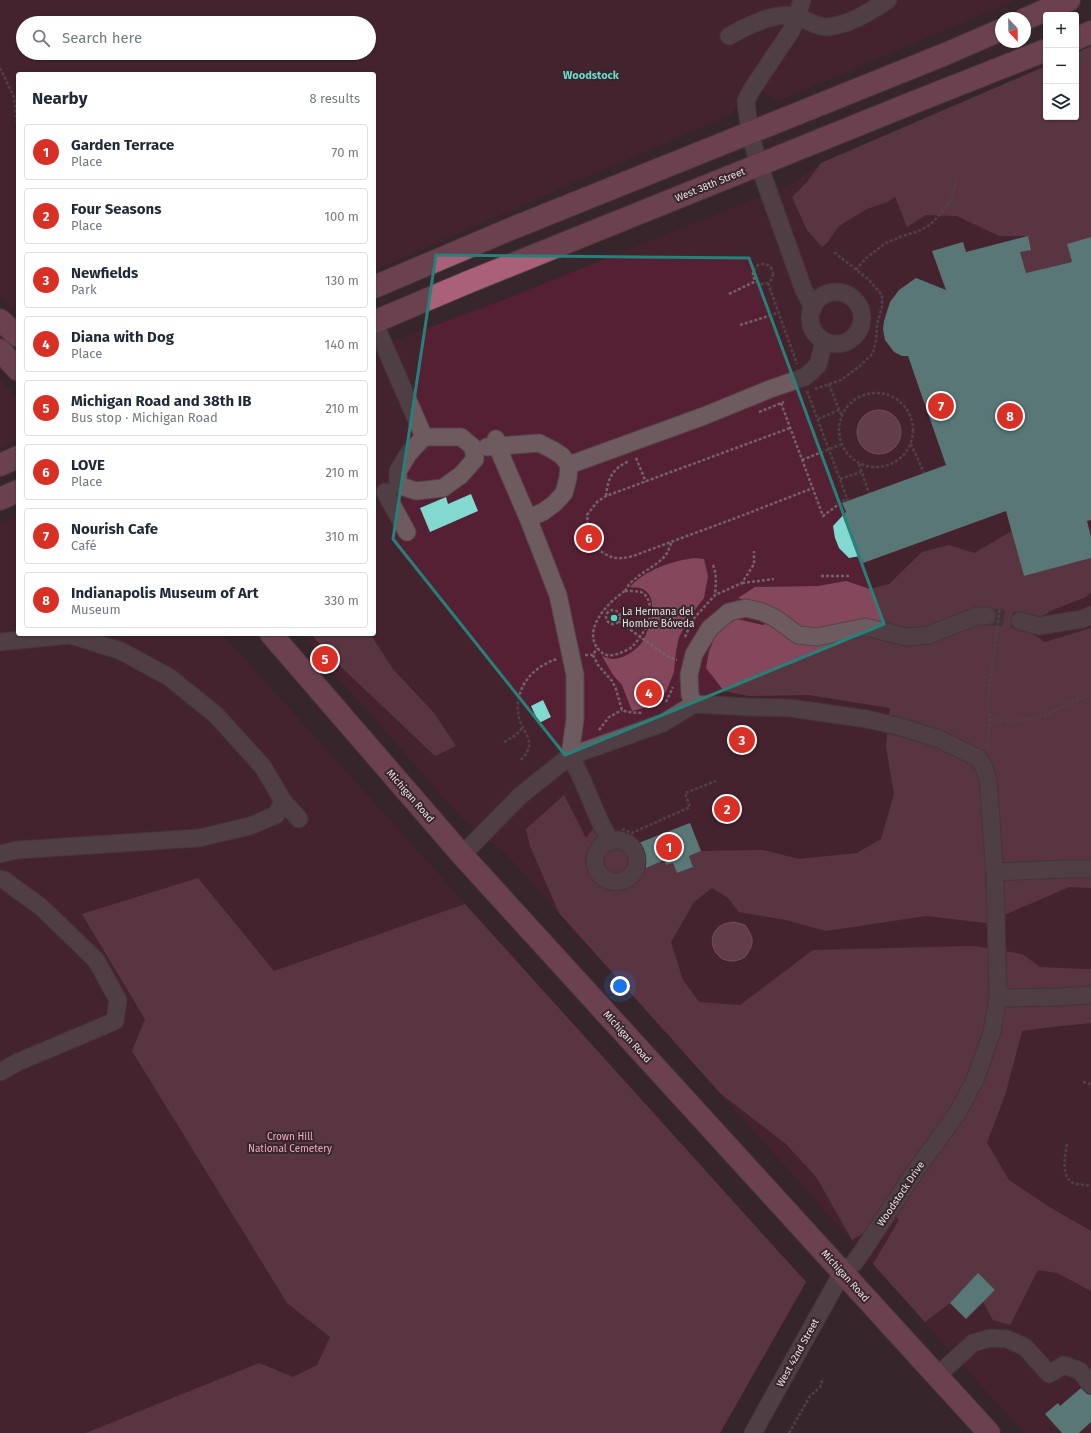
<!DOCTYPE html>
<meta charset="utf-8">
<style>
:root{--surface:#fff;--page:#f2f2f3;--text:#1f2937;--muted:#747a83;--line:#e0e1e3;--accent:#d93025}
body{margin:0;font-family:"Fira Sans",sans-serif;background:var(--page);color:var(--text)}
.controls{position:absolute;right:12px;top:12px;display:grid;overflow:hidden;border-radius:4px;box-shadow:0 1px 3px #0004}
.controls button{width:36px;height:36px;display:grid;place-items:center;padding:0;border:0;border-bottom:1px solid var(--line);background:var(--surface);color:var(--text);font:20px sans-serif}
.compass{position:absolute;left:995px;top:12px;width:36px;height:36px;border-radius:50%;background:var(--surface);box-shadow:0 1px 3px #0004;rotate:158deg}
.you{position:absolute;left:620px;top:986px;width:14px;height:14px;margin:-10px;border:3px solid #fff;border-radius:50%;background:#1a73e8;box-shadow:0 0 0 6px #1a73e833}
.badge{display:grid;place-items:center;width:26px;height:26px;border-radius:50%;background:var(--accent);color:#fff;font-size:13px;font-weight:700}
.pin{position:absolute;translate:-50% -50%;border:2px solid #fff;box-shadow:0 1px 4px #0006}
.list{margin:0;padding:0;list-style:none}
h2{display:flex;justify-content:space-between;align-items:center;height:52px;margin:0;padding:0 16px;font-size:17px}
h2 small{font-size:13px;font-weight:400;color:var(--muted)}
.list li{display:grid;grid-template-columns:26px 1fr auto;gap:12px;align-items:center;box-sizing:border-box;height:56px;margin:0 8px 8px;padding:0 8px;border:1px solid var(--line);border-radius:4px}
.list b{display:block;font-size:15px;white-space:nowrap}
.list p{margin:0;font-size:13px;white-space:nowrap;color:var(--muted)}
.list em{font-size:13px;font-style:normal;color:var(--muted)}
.icon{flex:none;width:22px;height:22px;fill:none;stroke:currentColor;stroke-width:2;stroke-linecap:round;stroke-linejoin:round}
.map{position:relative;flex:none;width:1091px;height:1433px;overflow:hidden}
.search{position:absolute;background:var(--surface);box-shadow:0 1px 3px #0004;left:16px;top:16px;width:360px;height:44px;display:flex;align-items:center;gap:10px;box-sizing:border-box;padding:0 14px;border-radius:22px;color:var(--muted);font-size:15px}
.panel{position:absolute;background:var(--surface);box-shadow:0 1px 3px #0004;left:16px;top:72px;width:360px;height:564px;border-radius:4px}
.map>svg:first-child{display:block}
</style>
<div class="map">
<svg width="1091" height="1433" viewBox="0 0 1091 1433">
<rect width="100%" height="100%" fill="#37262b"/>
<g fill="#562034" fill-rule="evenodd">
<path d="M0 0H1015L778 101 763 91 737 102 731 114 374 270V74H18V315L0 295ZM23 23H369V53H23Z"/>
<polygon points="1091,47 1091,1433 1024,1433 507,855 460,816 326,664 305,634 374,634 374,352 396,340 503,300 796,182 821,163 1046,66 1046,117 1076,117"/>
<polygon points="0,379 18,399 18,439 0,448"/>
<polygon points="18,517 18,634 222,634 806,1282 720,1433 0,1433 0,524"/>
</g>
<g fill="#84475c">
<polygon points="1091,46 1091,237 1067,244 1072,262 1026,273 1020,252 1031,249 1028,236 999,236 957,216 926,215 907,227 895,197 887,202 867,209 839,226 827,243 822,247 807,230 792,197 807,182 821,163 1046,66 1046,117 1076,117 1076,53"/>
<polygon points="1012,531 1024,576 1091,558 1091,592 1086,597 1055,609 1022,627 1045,642 1091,628 1091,888 1069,887 986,923 926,916 826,931 786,920 739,912 728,898 712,888 694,902 671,942 683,980 699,1002 740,1005 813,950 973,946 1022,954 1040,967 1081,969 1091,969 1091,1023 1052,1027 1022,1031 1006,1092 987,1143 1009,1180 1051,1208 1091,1231 1091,1291 1057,1273 1038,1270 1010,1325 993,1320 983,1302 995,1290 978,1274 950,1303 925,1322 873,1264 899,1220 888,1208 867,1231 852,1240 817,1178 786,1144 721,1094 559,913 530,846 526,829 564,795 586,838 595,826 604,836 640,859 646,868 664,860 666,865 673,863 677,873 693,867 689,856 701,851 763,850 799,859 857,853 881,839 894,794 886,747 890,708 809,695 748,696 724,691 706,668 709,651 718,630 737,619 763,625 780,619 757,603 738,598 755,587 818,586 846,581 870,589 889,584 922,552 949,545 974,553"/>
<path d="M694 558 704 559 708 576 704 598 691 615 679 637 676 651 674 672 666 692 652 706 632 711 622 685 613 675 602 656C606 657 611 659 614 659 625 658 638 649 643 641 650 628 661 594 640 588 637 587 633 588 630 587 645 570 672 561 694 558Z"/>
<polygon points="311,634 370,634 393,669 434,713 456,746 435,756 338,664"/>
<polygon points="198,878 274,971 465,904 806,1282 720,1433 86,1433 259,1363 293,1377 317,1365 330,1337 287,1303 132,1051 145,1019 82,914"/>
</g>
<g fill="#995b6f" stroke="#b28392">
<circle cx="879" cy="432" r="22"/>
<path d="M734 922 745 925C754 938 755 944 745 957 741 959 737 961 733 961 713 962 704 935 722 925 725 923 730 923 734 922Z"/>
</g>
<g fill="#82d9d0">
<polygon points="1028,236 1031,250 1020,252 1026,273 1072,262 1067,244 1091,237 1091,520 1087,521 1091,537 1091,558 1024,576 1006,511 863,563 860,556 849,558 839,548 835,538 833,526 846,512 842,503 946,465 908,356 902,356 894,352 885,340 883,329 884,321 890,302 899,290 916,278 946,290 932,251 963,242 966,252"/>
<polygon points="471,494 478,511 430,532 420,508 446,497 448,504"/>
<polygon points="543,700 551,717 539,723 531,706"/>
<polygon points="690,823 701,851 689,856 693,867 677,873 673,863 666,865 664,860 646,868 636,844"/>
<polygon points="978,1273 995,1290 966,1319 950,1303"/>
<polygon points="1081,1388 1087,1394 1091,1395 1091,1422 1079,1433 1062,1433 1045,1414 1058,1403 1060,1406"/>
</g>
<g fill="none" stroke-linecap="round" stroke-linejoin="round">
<polyline stroke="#524247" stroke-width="17" stroke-dasharray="17 8" stroke-linecap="butt" points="987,616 1020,621"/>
<defs>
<g id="minor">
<polyline points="802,0 797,16 791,31 752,89 746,101 747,111 750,133 759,165 803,288 813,308"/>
<path d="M729 36C747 26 778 10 798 17 807 20 817 27 827 27 850 25 869 12 888 0"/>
<circle cx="836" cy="318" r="26"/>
<polyline points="374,322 424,437 409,453 398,471 398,485 416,491 443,488 461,475 475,459 473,447 461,437 424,437"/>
<polyline points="496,439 497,446 528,518 558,595 575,675 575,719 570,756 580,775 601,824 610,841"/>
<polyline points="487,447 539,443 553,450 562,456 569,465 568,478 564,493 555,503 543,512 528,518"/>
<polyline points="569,465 704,416 770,389 805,377 818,365 824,341"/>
<polyline points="385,492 407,532"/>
<polyline points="1020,621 1039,626 1083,619 1091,615"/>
<polyline points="0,642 70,635 121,651 169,677 216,715 263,767 283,801 276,815 250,826 199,838 17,850 0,854"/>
<polyline points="694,704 690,695 689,675 694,654 710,628 729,612 746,608 762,612 775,618 798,635 817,637 865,627 907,637 929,635 977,616 987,616"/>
<polyline points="283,801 299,819"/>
<circle cx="616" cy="861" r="21"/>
<polyline points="462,855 521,795 570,756 663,723 694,704 747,707 790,708 867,719 905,728 939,739 978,758 984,767 988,780 995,875 998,998 992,1032 975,1080 958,1112 912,1176 864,1249 854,1263 842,1273 753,1433"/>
<polyline points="995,872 1065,869 1091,869"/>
<polyline points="0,879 4,880 41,907 96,960 118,1000 115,1021 18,1062 0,1072"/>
<polyline points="998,998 1058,997 1091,995"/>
<polyline points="937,1376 973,1343 990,1338 1007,1339 1025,1347 1049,1374 1064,1365 1080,1371 1091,1385"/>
</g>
<g id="major">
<polyline points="1025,19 1069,0"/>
<polyline points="1076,39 1091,32"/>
<polyline points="374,287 513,228 943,55 1001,30"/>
<polyline points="0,320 18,336"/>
<polyline points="374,322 466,283 917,101 1046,50"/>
<polyline points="0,350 18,370"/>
<polyline points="0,465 18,457"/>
<polyline points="0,499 18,491"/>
<polyline points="271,634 462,855 989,1433"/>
</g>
</defs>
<use href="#minor" stroke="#544549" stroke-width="19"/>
<use href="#major" stroke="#544549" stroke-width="24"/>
<g stroke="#726367" stroke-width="2.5" stroke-dasharray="3 2" stroke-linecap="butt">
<polyline points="0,68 14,97 18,132"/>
<circle cx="763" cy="274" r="10"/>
<polyline points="856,270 865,259 884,244 902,236 916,232 927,227 934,221 946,208 952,199 957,175"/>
<polyline points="768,283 797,364"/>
<polyline points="729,294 756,281"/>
<polyline points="740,325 778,313"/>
<polyline points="829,384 842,417"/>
<polyline points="815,389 841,380 860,366 873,353 876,340 877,324 882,307 882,295 869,280 834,252"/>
<polyline points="807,391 848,501"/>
<circle cx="876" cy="430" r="37"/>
<polyline points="781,403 823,516 847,498"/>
<polyline points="759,412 784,402"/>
<polyline points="818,419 839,410"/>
<polyline points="911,444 924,473"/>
<polyline points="636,458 646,482"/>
<polyline points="802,460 842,444"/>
<polyline points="859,464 869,493"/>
<polyline points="840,479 861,472"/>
<path d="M606 496C608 478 612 469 629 461"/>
<circle cx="589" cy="538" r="13"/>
<polyline points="588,525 587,515 597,502 606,496 790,428"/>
<path d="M597 548C610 559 617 560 633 556L741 516 813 488"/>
<path d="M713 565C717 575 716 584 715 595"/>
<polyline points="821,576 849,576"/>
<polyline points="742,583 774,579"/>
<path d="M625 591C630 591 636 591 641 592 652 597 652 616 647 626 644 632 638 640 633 646 629 650 622 652 617 654 611 656 605 656 600 651 580 631 608 602 625 591Z"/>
<path d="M625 591C633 574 656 569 667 553 669 550 670 545 672 542"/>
<circle cx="613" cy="617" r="7"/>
<polyline points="618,621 667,656 677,660"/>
<polyline points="685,637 689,628 695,617 715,595 742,583 754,564 754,551"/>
<polyline points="585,655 593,655 597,648"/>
<polyline points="593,655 598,665 612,681 616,689 622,710 627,712 642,713"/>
<polyline points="666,702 673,687"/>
<polyline points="990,719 1009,722 1035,718 1057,710 1076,700 1091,695"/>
<polyline points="599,730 609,717 622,710"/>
<polyline points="504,742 516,735 522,728"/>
<polyline points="987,746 990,719 988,704 990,683 996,638"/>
<path d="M521 760C525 755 530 750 529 743 529 736 521 726 519 718 513 690 531 667 557 659"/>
<polyline points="622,829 632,833 690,807 685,793 716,781"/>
<polyline points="1083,1082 1091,1084"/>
<path d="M1067 1144C1065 1156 1060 1180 1076 1184 1081 1185 1086 1184 1091 1187"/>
<polyline points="789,1433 810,1396 820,1387 823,1378"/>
</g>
<use href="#minor" stroke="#6e5b60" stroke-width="17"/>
<use href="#major" stroke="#ab607a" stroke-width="22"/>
<polyline stroke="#726367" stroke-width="2.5" stroke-dasharray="3 2" stroke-linecap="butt" points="996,638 1000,607"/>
</g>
<path d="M0 0H1091V1433H0ZM436 255 749 258 884 624 565 755 393 539Z" fill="#37262b" fill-opacity=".55" fill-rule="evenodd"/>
<path fill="none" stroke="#25817a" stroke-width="3" stroke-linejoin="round" d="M436 255 749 258 884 624 565 755 393 539Z"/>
<circle fill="#56cec3" stroke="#37262b" stroke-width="1.5" cx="614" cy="618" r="4"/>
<g text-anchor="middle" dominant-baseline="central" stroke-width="4" stroke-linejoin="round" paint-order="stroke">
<g font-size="10" fill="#ece0e3" stroke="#37262b">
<text transform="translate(710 185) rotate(-22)">West 38th Street</text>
<text transform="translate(410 796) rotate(49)">Michigan Road</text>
<text transform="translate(627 1037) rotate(48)">Michigan Road</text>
<text transform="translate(901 1194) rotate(-56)">Woodstock Drive</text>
<text transform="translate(845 1276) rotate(48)">Michigan Road</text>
<text transform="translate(798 1353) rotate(-61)">West 42nd Street</text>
</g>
<g font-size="10" fill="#ece0e3" stroke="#37262b" text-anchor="start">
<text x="622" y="612">La Hermana del<tspan x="622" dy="12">Hombre Bóveda</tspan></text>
</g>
<g font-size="10" fill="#f6abc2" stroke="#37262b">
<text x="290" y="1137">Crown Hill<tspan x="290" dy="12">National Cemetery</tspan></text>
</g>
<g font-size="11" font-weight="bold" fill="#6ed8ce" stroke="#37262b">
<text x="591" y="75">Woodstock</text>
</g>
</g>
</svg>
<div class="controls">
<button>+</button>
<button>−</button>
<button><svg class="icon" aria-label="layers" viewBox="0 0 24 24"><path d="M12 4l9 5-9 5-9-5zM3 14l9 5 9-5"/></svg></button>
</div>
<svg class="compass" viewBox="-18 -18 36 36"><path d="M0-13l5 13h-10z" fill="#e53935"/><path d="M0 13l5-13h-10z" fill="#747a83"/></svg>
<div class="you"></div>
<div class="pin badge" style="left:669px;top:847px">1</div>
<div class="pin badge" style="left:727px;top:809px">2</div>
<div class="pin badge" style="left:742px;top:740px">3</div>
<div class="pin badge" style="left:649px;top:693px">4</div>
<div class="pin badge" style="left:325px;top:659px">5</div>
<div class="pin badge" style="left:589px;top:538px">6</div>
<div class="pin badge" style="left:941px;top:406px">7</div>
<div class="pin badge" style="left:1010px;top:416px">8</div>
<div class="search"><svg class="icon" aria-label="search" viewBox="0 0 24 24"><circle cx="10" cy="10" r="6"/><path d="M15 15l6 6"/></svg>Search here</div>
<section class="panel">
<h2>Nearby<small>8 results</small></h2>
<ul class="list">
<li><span class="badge">1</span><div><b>Garden Terrace</b><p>Place</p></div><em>70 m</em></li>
<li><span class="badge">2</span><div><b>Four Seasons</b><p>Place</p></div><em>100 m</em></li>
<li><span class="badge">3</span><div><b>Newfields</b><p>Park</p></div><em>130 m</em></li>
<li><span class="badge">4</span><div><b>Diana with Dog</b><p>Place</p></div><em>140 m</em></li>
<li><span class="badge">5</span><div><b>Michigan Road and 38th IB</b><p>Bus stop · Michigan Road</p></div><em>210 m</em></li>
<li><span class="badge">6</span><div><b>LOVE</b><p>Place</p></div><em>210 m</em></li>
<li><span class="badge">7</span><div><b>Nourish Cafe</b><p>Café</p></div><em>310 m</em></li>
<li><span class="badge">8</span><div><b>Indianapolis Museum of Art</b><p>Museum</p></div><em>330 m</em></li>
</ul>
</section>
</div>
